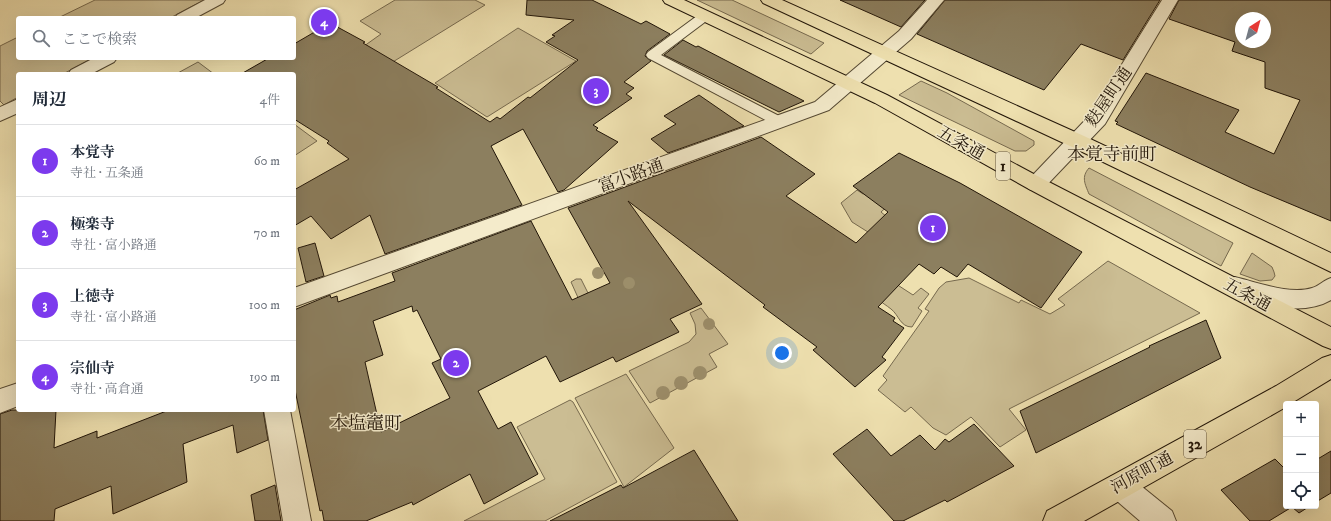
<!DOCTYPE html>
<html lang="ja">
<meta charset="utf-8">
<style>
:root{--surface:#fff;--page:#f6f6f7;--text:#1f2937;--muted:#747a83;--line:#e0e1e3;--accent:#7c3aed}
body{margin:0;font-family:"IM FELL DW Pica","Noto Serif JP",serif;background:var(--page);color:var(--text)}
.controls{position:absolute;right:12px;bottom:12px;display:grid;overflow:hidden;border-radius:4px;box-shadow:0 4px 16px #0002}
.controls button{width:36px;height:36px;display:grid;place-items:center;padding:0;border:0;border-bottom:1px solid var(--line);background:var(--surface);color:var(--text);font:20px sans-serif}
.compass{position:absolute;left:1235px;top:12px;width:36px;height:36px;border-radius:50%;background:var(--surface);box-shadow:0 4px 16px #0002;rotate:36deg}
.you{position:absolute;left:782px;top:353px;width:14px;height:14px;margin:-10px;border:3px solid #fff;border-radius:50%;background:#1a73e8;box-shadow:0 0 0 6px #1a73e833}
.badge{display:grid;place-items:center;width:26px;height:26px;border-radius:50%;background:var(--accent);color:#fff;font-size:13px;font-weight:700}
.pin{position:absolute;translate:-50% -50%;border:2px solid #fff;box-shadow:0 1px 4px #0006}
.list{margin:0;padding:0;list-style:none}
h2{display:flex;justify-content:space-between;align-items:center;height:52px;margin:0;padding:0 16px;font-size:17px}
h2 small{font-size:13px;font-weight:400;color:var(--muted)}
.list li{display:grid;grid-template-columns:26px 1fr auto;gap:12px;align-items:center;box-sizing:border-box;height:72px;padding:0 16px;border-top:1px solid var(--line)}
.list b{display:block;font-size:15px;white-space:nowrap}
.list p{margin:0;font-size:13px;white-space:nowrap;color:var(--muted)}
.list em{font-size:13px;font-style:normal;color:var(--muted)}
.icon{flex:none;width:22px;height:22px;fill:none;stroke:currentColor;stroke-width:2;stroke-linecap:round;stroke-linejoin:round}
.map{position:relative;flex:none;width:1331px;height:521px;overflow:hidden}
.search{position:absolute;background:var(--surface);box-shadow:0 4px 16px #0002;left:16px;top:16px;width:280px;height:44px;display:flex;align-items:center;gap:10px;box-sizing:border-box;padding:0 14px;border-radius:4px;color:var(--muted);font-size:15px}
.panel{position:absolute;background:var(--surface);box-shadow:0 4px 16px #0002;left:16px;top:72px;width:280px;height:340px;border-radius:4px}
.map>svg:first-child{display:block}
</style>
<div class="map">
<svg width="1331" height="521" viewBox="0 0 1331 521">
<rect width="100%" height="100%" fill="#eee0af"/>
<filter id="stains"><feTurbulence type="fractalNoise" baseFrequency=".005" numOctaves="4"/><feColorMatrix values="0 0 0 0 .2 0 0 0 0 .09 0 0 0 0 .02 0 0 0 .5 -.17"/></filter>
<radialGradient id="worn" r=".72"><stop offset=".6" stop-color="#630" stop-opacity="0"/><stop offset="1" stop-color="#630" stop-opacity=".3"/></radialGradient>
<g fill="#cbbd93" stroke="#76694e">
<polygon points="95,0 204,0 170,18 58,18"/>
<polygon points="395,0 475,0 485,5 396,60 294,119 294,96 381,34 360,21"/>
<polygon points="697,0 732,0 824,43 811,54"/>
<polygon points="518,28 576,61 487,117 435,83"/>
<polygon points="18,37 18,58 93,58 63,74 18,74 18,97 4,105 0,101 0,46"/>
<polygon points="198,62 214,74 176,74"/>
<polygon points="921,81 947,93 1034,141 1034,145 1026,151 1015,151 899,95"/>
<polygon points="294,124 317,141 294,156"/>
<path d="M1089 168 1233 243 1221 266 1089 194C1085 184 1081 177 1089 168Z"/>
<polygon points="876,185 901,194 881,212 887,217 895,249 852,222 841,203 857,190 863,194"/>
<polygon points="1252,253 1272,267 1274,272 1275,276 1272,280 1260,281 1240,274"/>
<polygon points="1108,261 1200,313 1009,409 1026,430 1000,447 971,417 946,435 933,428 911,407 905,412 878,390 887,380 883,376 929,311 925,309 939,288 946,282 969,278 1019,303 1021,300 1050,314 1065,305 1058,299"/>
<polygon points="576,279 581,279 588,293 580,302 571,282"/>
<path d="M890 280 913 295 921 288 929 294 918 308 922 311 912 327C900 327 899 315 891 309 886 305 882 303 878 299Z"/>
<polygon points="701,308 728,344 709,354 717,367 650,403 629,371 689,342 696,334 695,324 690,313"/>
<polygon points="626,374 674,448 624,487 575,398"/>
<polygon points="570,400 573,402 617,482 545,521 464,521 545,479 517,427"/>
</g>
<g fill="#8c7f5f" stroke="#211508" fill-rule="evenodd">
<polygon points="527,0 592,0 641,24 646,21 670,34 647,51 645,56 651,61 624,82 634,88 626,94 632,98 593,125 598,128 596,130 618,142 564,190 558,192 523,129 491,146 522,205 385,254 370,215 331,239 311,216 294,226 294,190 349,159 327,143 329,141 294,119 294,74 241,74 269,58 294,58 294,44 330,23 365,42 363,43 438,87 436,88 490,122 497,117 500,119 528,97 530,98 578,60 546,42 555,36 552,35 574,20 526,15"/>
<polygon points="840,0 925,0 901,27"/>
<polygon points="945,0 1160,0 1123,60 1081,44 1044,90 917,34"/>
<path d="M1179 0H1331V221L1250 187 1116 124 1118 122 1115 121 1146 73 1239 110 1225 132 1274 154 1300 100 1265 88V62L1232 51 1235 42 1169 19ZM1241 18H1265V42H1241Z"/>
<polygon points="683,40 696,47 698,46 804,101 779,112 664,55"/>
<polygon points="699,95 744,126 668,153 651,139 676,124 664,116"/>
<path d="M761 137 815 174 786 196 856 243 888 212 853 186 899 153 960 183 1082 252 1041 308 968 264 957 277 941 267 934 274 919 264 878 307 895 318 893 321 904 328 882 357 886 360 855 387 813 350 817 347 763 307 765 305 628 201 702 304 670 319 679 332 616 362 613 357 560 382 546 356 478 391 498 429 511 422 538 474 484 504 470 474 413 505 412 502 366 521H324L322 510 320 511 294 385V310L330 295 331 298 337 296 338 302 395 281 392 273 531 221 572 300 610 283 568 208ZM412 306 413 312 417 310 441 359 432 363 450 398 381 432 365 362 383 355 373 321Z"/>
<polygon points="315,243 324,276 306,282 298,248"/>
<polygon points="1206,320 1221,358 1036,453 1020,411 1150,347 1149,346"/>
<polygon points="12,410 56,410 54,448 97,431 97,438 169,410 263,410 268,440 237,453 233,425 183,444 187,482 113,514 111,486 55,509 54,521 0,521 0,414"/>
<polygon points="974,424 1014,466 975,487 947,502 945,500 903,521 894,521 833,454 867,429 891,456 920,435 935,450 945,439 949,442"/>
<polygon points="694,450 738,521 550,521 621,485 623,488"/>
<polygon points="1331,451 1331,493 1316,502 1316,460"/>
<polygon points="1275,459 1286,470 1286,506 1310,506 1299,513 1292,507 1269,521 1250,521 1221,490"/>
<polygon points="275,485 281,521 255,521 251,495"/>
</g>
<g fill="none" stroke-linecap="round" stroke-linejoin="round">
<defs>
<polygon id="lane" points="705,12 709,13 711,16 709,19 661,55 785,119 787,122 785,125 780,127 775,125 648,58 646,55 648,52 701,13"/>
<g id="street">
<polygon points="205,0 225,0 223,3 195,18 175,18 177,15"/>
<polygon points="927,0 944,0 911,39 829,110 294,307 294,288 815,102 899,31"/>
<polygon points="1162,0 1178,0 1105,124 1043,189 1036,191 1029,189 1026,184 1029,179 1091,114"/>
<polygon points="94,58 117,58 114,62 91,74 68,74 71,70"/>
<polygon points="18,99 18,113 0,121 0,107"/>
<path d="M1235 277C1256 282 1290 295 1312 288 1319 286 1324 280 1331 278V300C1300 318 1258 303 1227 293L1224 286 1227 279Z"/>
<polygon points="18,383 18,406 0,413 0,389"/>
<polygon points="264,410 290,410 311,521 283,521"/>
<polygon points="1120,473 1130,477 1172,511 1176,521 1140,521 1110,495 1106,486 1110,477"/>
</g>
<polygon id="primary" points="1331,355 1331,379 1290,404 1286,404 1286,407 1084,521 1043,521 1047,511 1276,386 1322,358"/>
<g id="highway">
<polygon points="663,0 684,0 887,95 1043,179 1331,327 1331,349 1323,346 1029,189 875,103 665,3"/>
<polygon points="761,0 782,0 1084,136 1331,253 1331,272 1070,146 763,3"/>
</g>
</defs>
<use href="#lane" stroke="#544832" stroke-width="2"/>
<use href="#street" stroke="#544832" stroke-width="2"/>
<use href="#primary" stroke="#211508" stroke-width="2"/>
<use href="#highway" stroke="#211508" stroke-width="2"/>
<use href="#lane" fill="#f4ebcb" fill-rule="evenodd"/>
<use href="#street" fill="#f4ebcb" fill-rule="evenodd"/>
<use href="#primary" fill="#eee0af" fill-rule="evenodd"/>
<use href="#highway" fill="#eee0af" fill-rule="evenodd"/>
</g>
<g fill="#9e916e">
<circle cx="598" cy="273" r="6"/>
<circle cx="629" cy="283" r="6"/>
<circle cx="709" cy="324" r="6"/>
<circle cx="700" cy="373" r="7"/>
<circle cx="681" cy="383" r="7"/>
<circle cx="663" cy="393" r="7"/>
</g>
<g text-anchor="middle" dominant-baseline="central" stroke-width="3" stroke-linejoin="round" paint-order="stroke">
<g fill="#f4ebcb" stroke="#605542" stroke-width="1">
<rect x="996" y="152" width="14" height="28" rx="3"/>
<rect x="1184" y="430" width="22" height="28" rx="3"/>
</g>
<g font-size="16" font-weight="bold" fill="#211508">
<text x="1003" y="166">1</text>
<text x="1195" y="444">32</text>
</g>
<g font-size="17" fill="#211508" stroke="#f4ebcb">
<text transform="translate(1109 97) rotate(-56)">麩屋町通</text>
<text transform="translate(961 143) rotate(29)">五条通</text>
<text transform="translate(631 176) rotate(-20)">富小路通</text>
<text transform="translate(1247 295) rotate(28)">五条通</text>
<text transform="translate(1142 473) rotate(-29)">河原町通</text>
</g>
<g font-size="18" fill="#211508" stroke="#f4ebcb">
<text x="1112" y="155">本覚寺前町</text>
<text x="366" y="424">本塩竈町</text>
</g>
</g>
<rect width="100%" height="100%" filter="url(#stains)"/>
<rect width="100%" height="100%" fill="url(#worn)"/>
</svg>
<div class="controls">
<button>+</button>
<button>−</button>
<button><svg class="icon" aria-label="locate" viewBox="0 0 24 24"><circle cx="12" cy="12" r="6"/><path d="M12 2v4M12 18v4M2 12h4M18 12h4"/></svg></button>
</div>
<svg class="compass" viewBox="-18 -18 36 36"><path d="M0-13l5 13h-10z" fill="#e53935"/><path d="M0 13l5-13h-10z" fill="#747a83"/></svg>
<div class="you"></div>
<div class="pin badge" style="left:933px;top:228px">1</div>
<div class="pin badge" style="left:456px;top:363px">2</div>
<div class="pin badge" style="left:596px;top:91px">3</div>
<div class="pin badge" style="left:324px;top:22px">4</div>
<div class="search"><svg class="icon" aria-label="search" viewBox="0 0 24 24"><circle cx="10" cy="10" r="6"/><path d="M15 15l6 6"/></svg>ここで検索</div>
<section class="panel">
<h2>周辺<small>4件</small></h2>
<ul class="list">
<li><span class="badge">1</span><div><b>本覚寺</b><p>寺社 · 五条通</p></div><em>60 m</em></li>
<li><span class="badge">2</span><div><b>極楽寺</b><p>寺社 · 富小路通</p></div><em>70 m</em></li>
<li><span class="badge">3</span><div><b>上徳寺</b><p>寺社 · 富小路通</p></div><em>100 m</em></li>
<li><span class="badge">4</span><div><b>宗仙寺</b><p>寺社 · 高倉通</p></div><em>190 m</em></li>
</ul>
</section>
</div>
